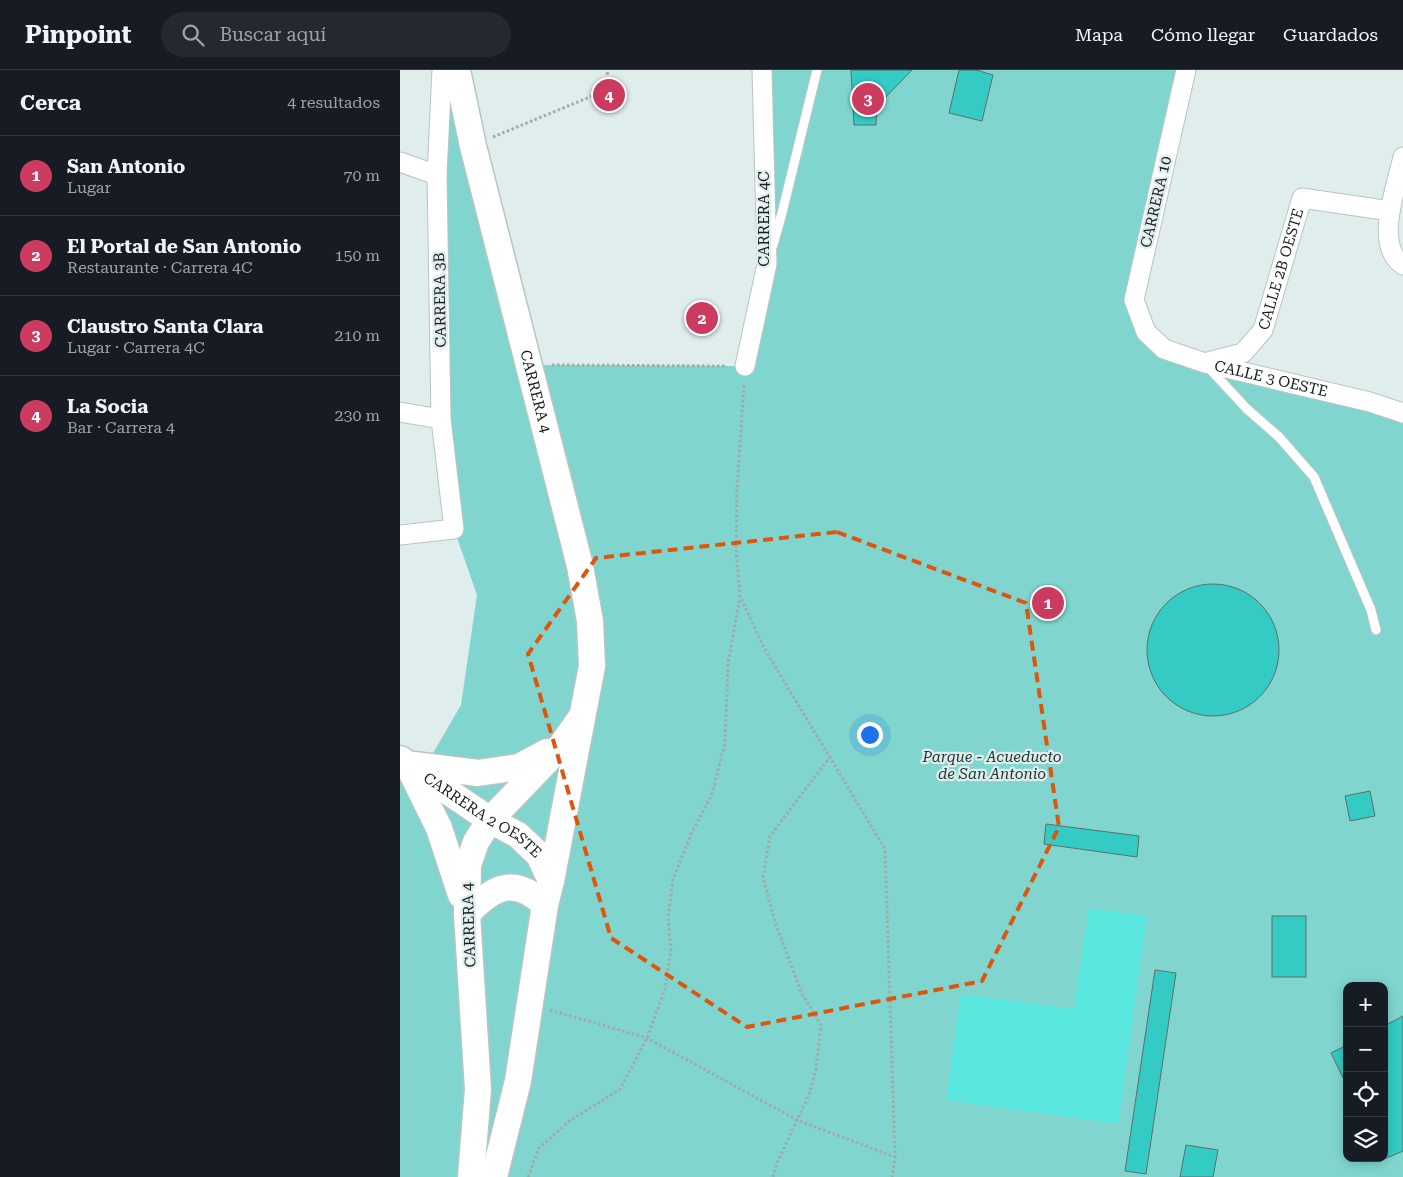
<!DOCTYPE html>
<html lang="es">
<meta charset="utf-8">
<style>
:root{--surface:#171b24;--page:#242831;--text:#f1f3f6;--muted:#9ea1a6;--line:#363941;--accent:#cb3b60}
body{margin:0;font-family:"Roboto Serif",serif;background:var(--page);color:var(--text)}
.controls{position:absolute;right:15px;bottom:15px;display:grid;overflow:hidden;border-radius:10px;box-shadow:0 2px 12px #0003}
.controls button{width:45px;height:45px;display:grid;place-items:center;padding:0;border:0;border-bottom:1px solid var(--line);background:var(--surface);color:var(--text);font:25px sans-serif}
.you{position:absolute;left:469px;top:664px;width:18px;height:18px;margin:-12px;border:4px solid #fff;border-radius:50%;background:#1a73e8;box-shadow:0 0 0 8px #1a73e833}
.badge{display:grid;place-items:center;width:32px;height:32px;border-radius:50%;background:var(--accent);color:#fff;font-size:16px;font-weight:700}
.pin{position:absolute;translate:-50% -50%;border:2px solid #fff;box-shadow:0 1px 5px #0006}
.list{margin:0;padding:0;list-style:none}
h2{display:flex;justify-content:space-between;align-items:center;height:65px;margin:0;padding:0 20px;font-size:21px}
h2 small{font-size:16px;font-weight:400;color:var(--muted)}
.list li{display:grid;grid-template-columns:32px 1fr auto;gap:15px;align-items:center;box-sizing:border-box;height:80px;padding:0 20px;border-top:1px solid var(--line)}
.list b{display:block;font-size:19px;white-space:nowrap}
.list p{margin:0;font-size:16px;white-space:nowrap;color:var(--muted)}
.list em{font-size:16px;font-style:normal;color:var(--muted)}
.icon{flex:none;width:28px;height:28px;fill:none;stroke:currentColor;stroke-width:2;stroke-linecap:round;stroke-linejoin:round}
.map{position:relative;flex:none;width:1003px;height:1107px;overflow:hidden}
header{display:flex;align-items:center;gap:30px;box-sizing:border-box;height:70px;padding:0 25px;background:var(--surface);border-bottom:1px solid var(--line)}
header strong{font-size:24px}
nav{display:flex;gap:28px;margin-inline-start:auto;font-size:18px}
.search{width:350px;height:45px;background:var(--page);display:flex;align-items:center;gap:12px;box-sizing:border-box;padding:0 18px;border-radius:28px;color:var(--muted);font-size:19px}
main{display:flex}
aside{flex:1;background:var(--surface)}
.map>svg:first-child{display:block}
</style>
<header>
<strong>Pinpoint</strong>
<div class="search"><svg class="icon" aria-label="search" viewBox="0 0 24 24"><circle cx="10" cy="10" r="6"/><path d="M15 15l6 6"/></svg>Buscar aquí</div>
<nav><a>Mapa</a><a>Cómo llegar</a><a>Guardados</a></nav>
</header>
<main>
<aside>
<h2>Cerca<small>4 resultados</small></h2>
<ul class="list">
<li><span class="badge">1</span><div><b>San Antonio</b><p>Lugar</p></div><em>70 m</em></li>
<li><span class="badge">2</span><div><b>El Portal de San Antonio</b><p>Restaurante · Carrera 4C</p></div><em>150 m</em></li>
<li><span class="badge">3</span><div><b>Claustro Santa Clara</b><p>Lugar · Carrera 4C</p></div><em>210 m</em></li>
<li><span class="badge">4</span><div><b>La Socia</b><p>Bar · Carrera 4</p></div><em>230 m</em></li>
</ul>
</aside>
<div class="map">
<svg width="1003" height="1107" viewBox="0 0 1003 1107">
<rect width="100%" height="100%" fill="#dfedec"/>
<path fill="#80d6cf" fill-rule="evenodd" d="M42 0 129 295 345 296 367 194 362 0H786L734 230 764 279 1003 343V1107H0V689L32 685 61 635 77 525 54 459 41 349ZM947 916H984V1088H947Z"/>
<polygon fill="#5ae7df" points="689,838 747,846 718,1054 546,1030 561,924 674,939"/>
<g fill="#33cbc3" stroke="#616d6c">
<polygon points="451,0 512,0 477,36 476,55 454,55"/>
<polygon points="559,0 576,0 593,5 582,51 549,43"/>
<circle cx="813" cy="580" r="66"/>
<polygon points="970,721 975,746 950,751 945,726"/>
<polygon points="646,754 739,766 737,787 644,774"/>
<rect x="872" y="846" width="34" height="61"/>
<polygon points="755,900 776,903 746,1104 725,1101"/>
<polygon points="1003,946 1003,1081 982,1090 981,1088 984,1088 984,956"/>
<polygon points="947,975 947,1016 931,983"/>
<polygon points="786,1075 818,1080 813,1107 780,1107"/>
</g>
<g fill="none" stroke-linecap="round" stroke-linejoin="round">
<defs>
<g id="lane">
<polyline points="373,175 382,143 417,0"/>
<polyline points="808,297 847,339 879,367 914,407 971,540 976,560"/>
</g>
<g id="street">
<path id="s1" d="M786 0 734 230 746 262 764 279 805 293 970 332 1003 343"/>
<path d="M1003 87C997 116 973 175 1003 195"/>
<polyline points="0,92 37,105"/>
<path id="s2" d="M808 292 843 283 863 260 902 128 990 141"/>
<polyline points="345,296 367,194 362,0"/>
<polyline points="0,342 41,349"/>
<polyline points="0,465 54,459 41,349 37,105 42,0"/>
</g>
<g id="secondary">
<path id="s3" d="M57 0 73 76 180 496 190 551 192 596 151 811 145 835 118 1011 94 1107"/>
<path id="s4" d="M0 689 90 750 118 765 139 785 151 811"/>
<polyline points="8,695 39,758 61,825"/>
<polyline points="14,695 78,703 119,697 147,682"/>
<path d="M67 844C93 817 114 805 145 835"/>
<polyline points="71,1107 78,1019 67,844 68,795 76,772 90,750 161,676 180,649"/>
</g>
</defs>
<use href="#lane" stroke="#b7c5c3" stroke-width="11"/>
<use href="#street" stroke="#b7c5c3" stroke-width="21"/>
<use href="#secondary" stroke="#b7c5c3" stroke-width="29"/>
<g stroke="#9faaa9" stroke-width="3" stroke-dasharray="2.5 2.5" stroke-linecap="butt">
<polyline points="93,67 209,19 207,0"/>
<polyline points="152,295 326,296"/>
<polyline points="344,315 337,420 336,479 340,526 364,578 485,779 495,1087 492,1107"/>
<polyline points="150,940 247,968 397,1050 495,1087"/>
<polyline points="128,1107 139,1078 171,1050 220,1019 247,968 265,919 271,879 268,848 273,809 292,762 312,724 325,673 328,593 340,527"/>
<polyline points="373,1107 377,1093 409,1025 416,999 421,955 402,924 376,855 363,808 370,766 430,687"/>
</g>
<use href="#lane" stroke="#fff" stroke-width="9"/>
<use href="#street" stroke="#fff" stroke-width="19"/>
<use href="#secondary" stroke="#fff" stroke-width="26"/>
</g>
<path fill="none" stroke="#de560d" stroke-width="4" stroke-dasharray="10 6" stroke-linejoin="round" d="M437 462 626 533 659 757 582 911 347 957 211 868 128 584 196 488Z"/>
<g text-anchor="middle" dominant-baseline="central" stroke-width="4.5" stroke-linejoin="round" paint-order="stroke">
<g font-size="15" fill="#181d1c" stroke="#dfedec">
<text transform="translate(756 132) rotate(-77)">CARRERA 10</text>
<text transform="translate(364 149) rotate(-90)">CARRERA 4C</text>
<text stroke="none"><textPath href="#s2" startOffset="130">CALLE 2B OESTE</textPath></text>
<text transform="translate(40 230) rotate(-91)">CARRERA 3B</text>
<text stroke="none"><textPath href="#s1" startOffset="406">CALLE 3 OESTE</textPath></text>
<text stroke="none"><textPath href="#s3" startOffset="331">CARRERA 4</textPath></text>
<text stroke="none"><textPath href="#s4" startOffset="100">CARRERA 2 OESTE</textPath></text>
<text transform="translate(69 855) rotate(-92)">CARRERA 4</text>
</g>
<g font-size="15" font-style="italic" fill="#1c3432" stroke="#dfedec">
<text x="592" y="687">Parque - Acueducto<tspan x="592" dy="17">de San Antonio</tspan></text>
</g>
</g>
</svg>
<div class="controls">
<button>+</button>
<button>−</button>
<button><svg class="icon" aria-label="locate" viewBox="0 0 24 24"><circle cx="12" cy="12" r="6"/><path d="M12 2v4M12 18v4M2 12h4M18 12h4"/></svg></button>
<button><svg class="icon" aria-label="layers" viewBox="0 0 24 24"><path d="M12 4l9 5-9 5-9-5zM3 14l9 5 9-5"/></svg></button>
</div>
<div class="you"></div>
<div class="pin badge" style="left:648px;top:533px">1</div>
<div class="pin badge" style="left:302px;top:248px">2</div>
<div class="pin badge" style="left:468px;top:29px">3</div>
<div class="pin badge" style="left:209px;top:25px">4</div>
</div>
</main>
